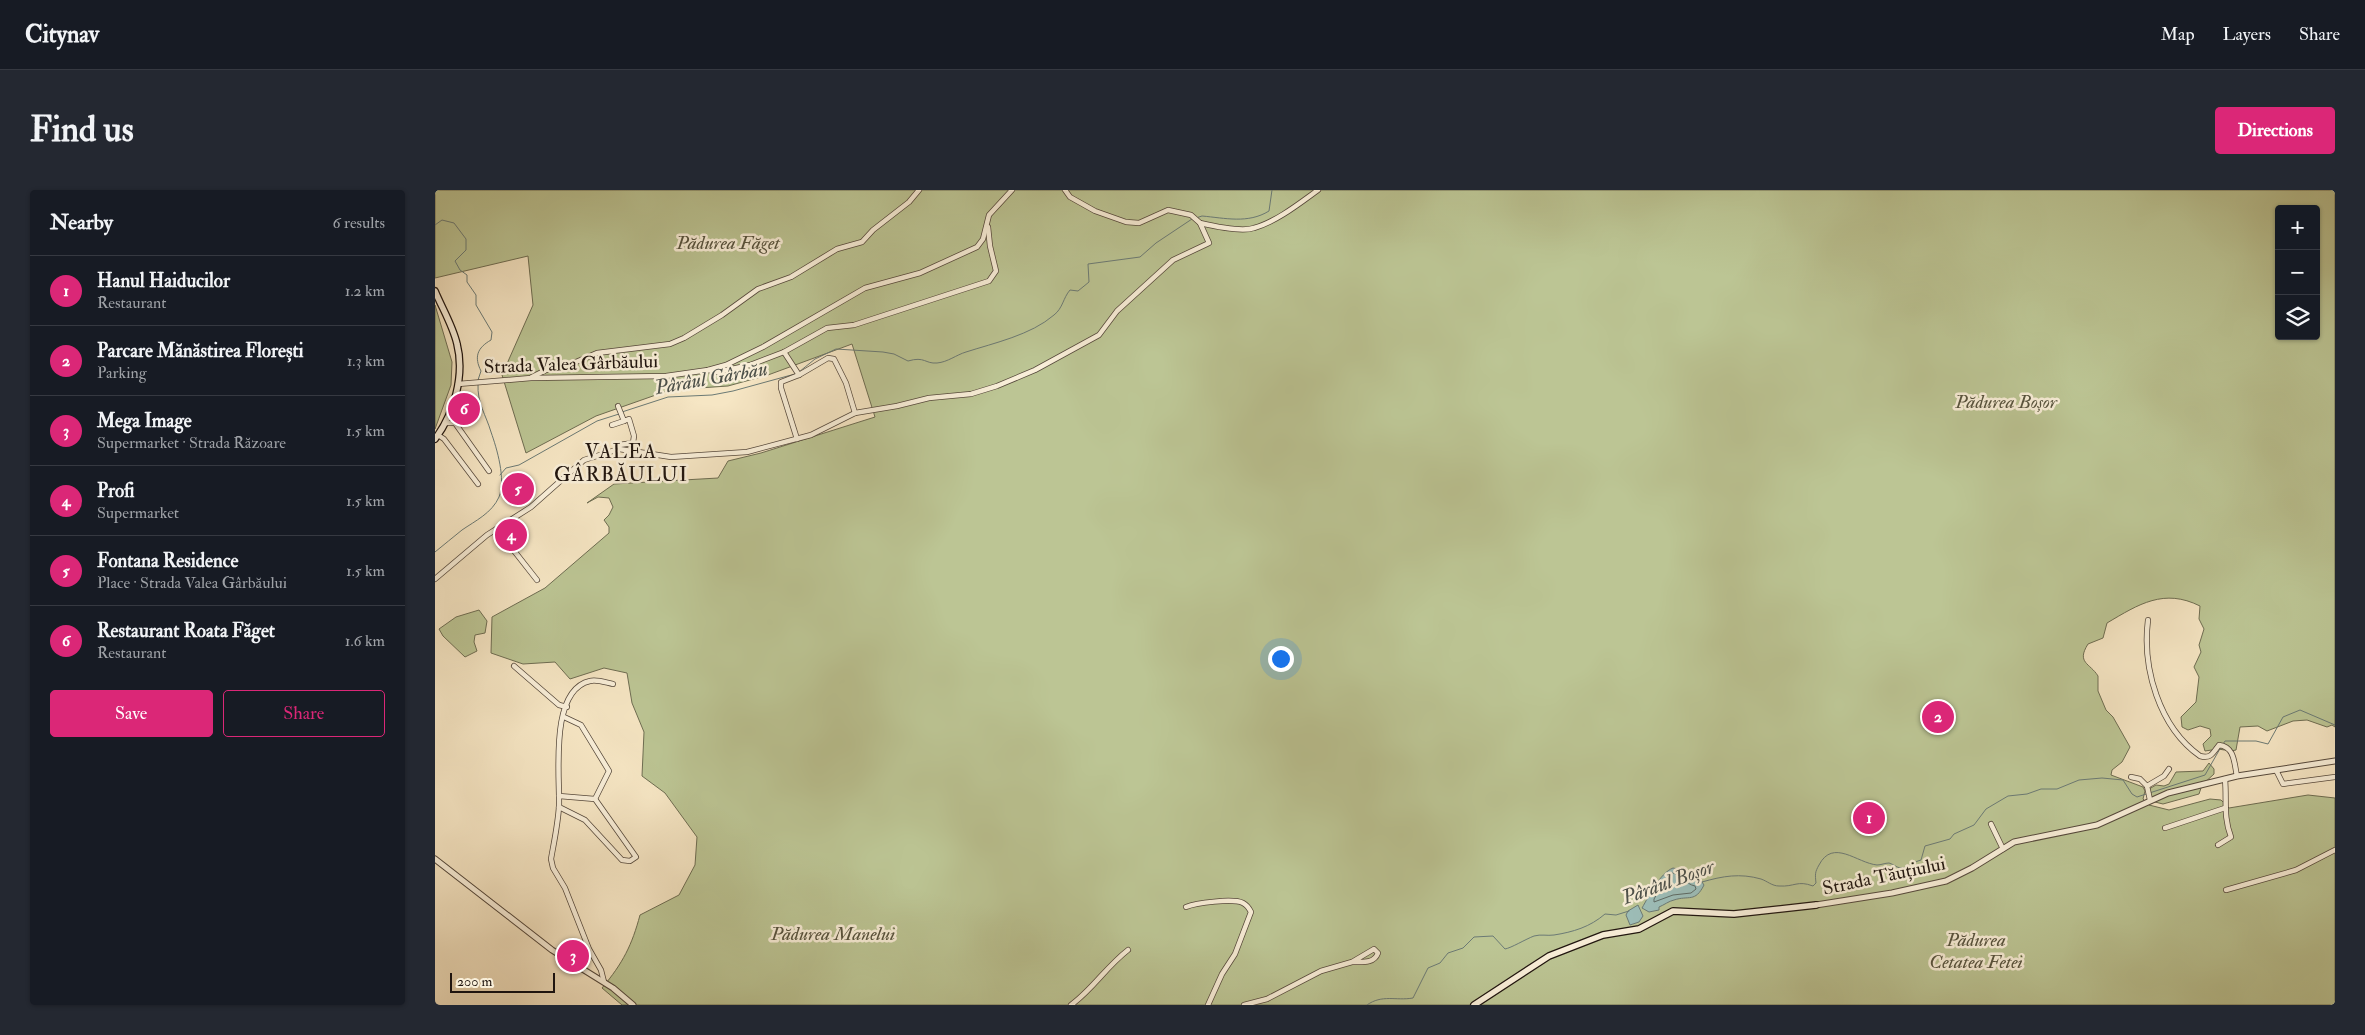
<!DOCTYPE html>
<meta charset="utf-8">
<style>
:root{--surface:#171b24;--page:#242831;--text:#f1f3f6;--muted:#9ea1a6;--line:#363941;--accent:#db2777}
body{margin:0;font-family:"IM FELL Double Pica",serif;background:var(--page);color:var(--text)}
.controls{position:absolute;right:15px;top:15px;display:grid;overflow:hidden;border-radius:5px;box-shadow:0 1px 4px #0004}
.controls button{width:45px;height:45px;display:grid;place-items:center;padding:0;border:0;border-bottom:1px solid var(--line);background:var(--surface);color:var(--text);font:25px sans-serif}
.scale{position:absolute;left:15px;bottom:12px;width:105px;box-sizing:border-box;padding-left:5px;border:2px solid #20150f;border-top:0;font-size:14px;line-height:18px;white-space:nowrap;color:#20150f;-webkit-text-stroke:4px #f9efd9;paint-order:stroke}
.you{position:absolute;left:845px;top:468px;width:18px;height:18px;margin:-12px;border:4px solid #fff;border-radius:50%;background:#1a73e8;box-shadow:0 0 0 8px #1a73e833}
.badge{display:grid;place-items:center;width:32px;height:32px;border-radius:50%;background:var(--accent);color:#fff;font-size:16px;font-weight:700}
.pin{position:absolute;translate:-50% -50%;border:2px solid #fff;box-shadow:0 1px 5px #0006}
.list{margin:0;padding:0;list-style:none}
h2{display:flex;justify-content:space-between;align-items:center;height:65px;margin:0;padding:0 20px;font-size:21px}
h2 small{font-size:16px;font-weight:400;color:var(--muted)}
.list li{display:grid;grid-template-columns:32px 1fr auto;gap:15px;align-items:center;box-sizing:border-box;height:70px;padding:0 20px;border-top:1px solid var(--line)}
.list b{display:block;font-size:19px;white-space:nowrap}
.list p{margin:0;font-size:16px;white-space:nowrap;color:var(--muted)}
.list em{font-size:16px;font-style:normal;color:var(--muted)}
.actions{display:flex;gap:10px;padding:15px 20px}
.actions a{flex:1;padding:11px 0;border:1px solid var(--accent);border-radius:5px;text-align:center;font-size:18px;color:var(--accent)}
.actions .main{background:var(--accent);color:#fff}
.icon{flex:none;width:28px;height:28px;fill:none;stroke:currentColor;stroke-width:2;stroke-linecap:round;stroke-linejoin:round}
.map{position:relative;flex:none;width:1900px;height:815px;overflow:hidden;border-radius:5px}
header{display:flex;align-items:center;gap:30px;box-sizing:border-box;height:70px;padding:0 25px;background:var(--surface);border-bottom:1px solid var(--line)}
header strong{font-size:24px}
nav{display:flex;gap:28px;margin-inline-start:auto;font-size:18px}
.intro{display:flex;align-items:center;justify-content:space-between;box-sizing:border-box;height:120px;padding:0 30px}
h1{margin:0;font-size:35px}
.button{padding:12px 22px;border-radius:5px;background:var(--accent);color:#fff;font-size:18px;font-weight:700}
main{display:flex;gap:30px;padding:0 30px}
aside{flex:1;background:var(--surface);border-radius:5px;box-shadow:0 1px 4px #0004}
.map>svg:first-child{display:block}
</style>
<header>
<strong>Citynav</strong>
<nav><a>Map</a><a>Layers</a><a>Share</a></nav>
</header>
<div class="intro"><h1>Find us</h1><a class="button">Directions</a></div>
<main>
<aside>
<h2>Nearby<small>6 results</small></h2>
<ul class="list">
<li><span class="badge">1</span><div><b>Hanul Haiducilor</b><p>Restaurant</p></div><em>1.2 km</em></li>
<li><span class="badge">2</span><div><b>Parcare Mănăstirea Florești</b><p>Parking</p></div><em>1.3 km</em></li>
<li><span class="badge">3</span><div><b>Mega Image</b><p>Supermarket · Strada Răzoare</p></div><em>1.5 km</em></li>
<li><span class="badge">4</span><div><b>Profi</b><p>Supermarket</p></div><em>1.5 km</em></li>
<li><span class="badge">5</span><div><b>Fontana Residence</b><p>Place · Strada Valea Gârbăului</p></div><em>1.5 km</em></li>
<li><span class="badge">6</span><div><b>Restaurant Roata Făget</b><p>Restaurant</p></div><em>1.6 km</em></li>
</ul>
<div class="actions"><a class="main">Save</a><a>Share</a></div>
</aside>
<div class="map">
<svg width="1900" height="815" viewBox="0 0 1900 815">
<rect width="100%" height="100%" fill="#f6e6c4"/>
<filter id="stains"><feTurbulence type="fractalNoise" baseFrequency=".004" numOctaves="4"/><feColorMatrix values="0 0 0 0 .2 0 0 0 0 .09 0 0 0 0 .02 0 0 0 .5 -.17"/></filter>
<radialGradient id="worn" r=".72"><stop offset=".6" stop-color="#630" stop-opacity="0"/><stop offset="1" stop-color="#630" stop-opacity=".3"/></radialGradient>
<g fill="#bcc594" stroke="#6e6d52" fill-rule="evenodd">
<path d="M0 0H1900V537L1897 535 1892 537 1872 530 1858 531 1832 541 1823 536 1805 537 1801 560 1796 561 1783 559 1770 561 1768 554 1776 546 1775 539 1765 536 1753 540 1747 537 1746 527 1761 512 1764 487 1759 477 1766 462 1764 455 1769 439 1764 429 1765 416C1729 398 1704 414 1672 433L1668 448 1653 454C1641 473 1655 473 1663 486V501L1671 520 1678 527 1695 557 1687 572 1677 580 1676 585 1708 597 1710 601 1708 609 1714 615 1734 620 1775 609 1786 610 1794 618 1873 605 1900 608V815H187L167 798C188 773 197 755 205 725L244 705 260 675 262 647 230 603 207 586 209 542 197 513 192 483 169 478 135 489 120 472 88 474 56 463 57 427 110 398 174 343V337L169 330 174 325 178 317 174 308 163 307 152 313 179 294 283 288 293 271 326 263 440 227 417 154 333 185 293 196 235 200 161 226 91 263 67 185 98 115 93 66 0 88ZM1844 19H1881V146H1844Z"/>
<polygon points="0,115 17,172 16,195 0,239"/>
<polygon points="44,420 52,431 50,443 40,445 39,452 42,461 30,467 8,446 4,439 21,427"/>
<polygon points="1774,573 1779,579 1779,584 1767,595 1764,604 1728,614 1720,612 1715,609 1714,599 1721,595 1729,596 1734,594 1741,582 1768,581"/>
</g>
<g fill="#9dbeb9" stroke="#6b7a75">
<path d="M1238 678 1247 680 1257 690 1265 689 1269 695C1260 713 1254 705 1239 710 1234 711 1229 715 1224 717V720L1214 722 1207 718C1214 706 1225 683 1238 678Z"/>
<polygon points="1203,715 1208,726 1204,732 1195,735 1191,725 1193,721"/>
</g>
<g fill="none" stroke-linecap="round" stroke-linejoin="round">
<path stroke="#5e6a64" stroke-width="1" d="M1238 683C1247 685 1250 694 1260 696L1261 699 1256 703 1238 705 1219 712V709L1231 689Z"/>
<g stroke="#6b7a75" stroke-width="1">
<path d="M761 28 767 26C790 28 813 34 834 21L837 0"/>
<path d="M0 35 7 30 19 33 31 49V60L20 71 25 80 32 85V92L41 105V115L57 142 56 150C42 158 39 167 46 181L43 190"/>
<path d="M364 182 380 169 401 159 448 162 459 164 473 171C490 166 490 174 502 173 513 172 521 165 531 162 559 153 596 145 619 125 628 118 628 108 635 100L643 101 654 92 653 74 705 67 721 53 757 29"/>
<polyline points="187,222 233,207 277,205 298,201 360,184"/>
<polyline points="65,285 71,278 84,275 162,231 184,224"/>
<path d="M0 362C9 355 18 347 27 340 40 331 57 323 64 307 71 289 62 259 56 242 51 225 42 213 43 194"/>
<polyline points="1788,554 1790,551 1821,551 1833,554 1848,527 1865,520 1900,535"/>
<path d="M1267 692C1288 686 1305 683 1326 689 1332 691 1337 696 1344 696 1360 697 1362 690 1378 696L1381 693C1380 684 1380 682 1384 675 1398 648 1422 673 1442 675 1446 675 1450 673 1454 673 1458 674 1461 677 1465 678 1473 678 1478 672 1486 670L1490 656 1515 649 1519 644 1539 635 1551 619 1573 606 1592 604 1606 599H1622L1644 590 1667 588 1688 590 1697 604 1702 607 1770 585 1786 557"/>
<path d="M932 815C947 804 961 811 978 808L993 778 1005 773 1013 763 1028 758 1039 747 1058 746 1070 759C1076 758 1091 749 1099 746 1106 744 1112 746 1119 745 1138 742 1155 737 1170 724L1181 725 1194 721"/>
</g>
<defs>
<g id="minor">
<path d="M765 33C778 36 807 42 819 38 841 32 865 13 883 0"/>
<polyline points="349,162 364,185 393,168 399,169 411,193 420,223"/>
<polyline points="273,180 283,182 315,175 349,162 392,138 419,135 554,91 561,81 555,56 553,37"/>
<polyline points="97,187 111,180 134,175 162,163 235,154 249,148 287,125 323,99 356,87 402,59 427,52 438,40 474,12 484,0"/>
<polyline points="23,194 96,188 231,186 273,180 291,175 328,157 430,98 485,83 542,57 548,49 554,25 577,0"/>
<polyline points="183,216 189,231 194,229 199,246 198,253 184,255 184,259"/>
<polyline points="11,233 20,233 54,281"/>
<polyline points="177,235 189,231"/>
<polyline points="3,245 9,249 43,294"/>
<polyline points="362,249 346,198 346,192 364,185"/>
<polyline points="62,339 102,390"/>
<polyline points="0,389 52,345 96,317 149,270 184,259 236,267 312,262 376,245 420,223 462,216 494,208 536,204 562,196 600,180 664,145 682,121 738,70 774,53 765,33 756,25 733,20 704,33 691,32 660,21 635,7 630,0"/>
<path d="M1713 430C1707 478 1724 537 1765 566 1776 569 1778 563 1784 555 1800 557 1799 573 1802 586"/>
<polyline points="79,476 124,515 132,517"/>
<polyline points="129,527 146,535 174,581 160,609"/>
<polyline points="1841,580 1848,594 1900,587"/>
<polyline points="1696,587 1705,589 1712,596"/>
<polyline points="124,606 160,609 201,667 195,671 187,670 150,630 124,617"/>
<polyline points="1715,610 1712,596 1729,586 1734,579"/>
<polyline points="1556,634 1568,659"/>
<polyline points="1730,638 1790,618"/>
<path d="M1783 655 1796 647C1788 626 1792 611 1790 589"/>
<polyline points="1791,700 1861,680 1900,660"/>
<path d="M751 717C761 713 798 708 808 713 812 715 814 718 816 722L800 764 787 784 773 815"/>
<path d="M169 792 166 780 154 759 130 698 118 678 116 669C119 652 123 634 124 616 125 586 114 500 155 491 162 489 172 493 178 494"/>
<path d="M636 815C657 800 671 777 693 760"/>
<path d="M809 815 832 809 886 781 917 772 939 759 943 763C939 774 927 772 917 772"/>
</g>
<g id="tertiary">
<polyline points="0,669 117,760 178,798 198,815"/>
<polyline points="1381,715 1457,703 1511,691 1537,678 1579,652 1662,635 1733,603 1802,586 1900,571"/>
</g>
<g id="secondary">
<path d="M0 101C7 118 18 136 22 154 30 185 19 224 0 249"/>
<polyline points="1039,815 1114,766 1168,745 1204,739 1238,721 1299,724 1381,715"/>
</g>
</defs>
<use href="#minor" stroke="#56493c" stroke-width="6"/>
<use href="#tertiary" stroke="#56493c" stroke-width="7"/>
<use href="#secondary" stroke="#20150f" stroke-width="8"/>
<use href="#minor" stroke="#f9efd9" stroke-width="4.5"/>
<use href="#tertiary" stroke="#f9efd9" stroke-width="5"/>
<use href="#secondary" stroke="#f9efd9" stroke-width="5.5"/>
</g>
<g text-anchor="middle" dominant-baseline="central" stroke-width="5" stroke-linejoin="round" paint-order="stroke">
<g font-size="19" font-style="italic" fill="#57533e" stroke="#f9efd9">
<text x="293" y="53">Pădurea Făget</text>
<text x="1571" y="212">Pădurea Boșor</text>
<text x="398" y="744">Pădurea Manelui</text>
<text x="1541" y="750">Pădurea<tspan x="1541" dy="22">Cetatea Fetei</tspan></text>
</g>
<g font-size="19" fill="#20150f" stroke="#f9efd9">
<text transform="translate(136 174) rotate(-2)">Strada Valea Gârbăului</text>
<text transform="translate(1449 686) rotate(-12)">Strada Tăuțiului</text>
</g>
<g font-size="20" font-style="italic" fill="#4c504a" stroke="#f9efd9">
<text transform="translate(276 188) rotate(-10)">Pârâul Gârbău</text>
<text transform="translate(1233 692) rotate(-20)">Pârâul Boșor</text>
</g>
<g font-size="20" letter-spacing="1" fill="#20150f" stroke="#f9efd9">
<text x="186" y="261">VALEA<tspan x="186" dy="23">GÂRBĂULUI</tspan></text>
</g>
</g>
<rect width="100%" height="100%" filter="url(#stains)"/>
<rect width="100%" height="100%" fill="url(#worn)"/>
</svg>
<div class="controls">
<button>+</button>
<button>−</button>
<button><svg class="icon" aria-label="layers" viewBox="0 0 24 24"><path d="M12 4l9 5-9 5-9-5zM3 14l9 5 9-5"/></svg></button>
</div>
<div class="scale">200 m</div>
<div class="you"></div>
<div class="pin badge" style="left:1434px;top:628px">1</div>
<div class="pin badge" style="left:1503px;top:527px">2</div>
<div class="pin badge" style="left:138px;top:766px">3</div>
<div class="pin badge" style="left:76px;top:345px">4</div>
<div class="pin badge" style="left:83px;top:299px">5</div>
<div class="pin badge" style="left:29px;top:219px">6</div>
</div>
</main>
